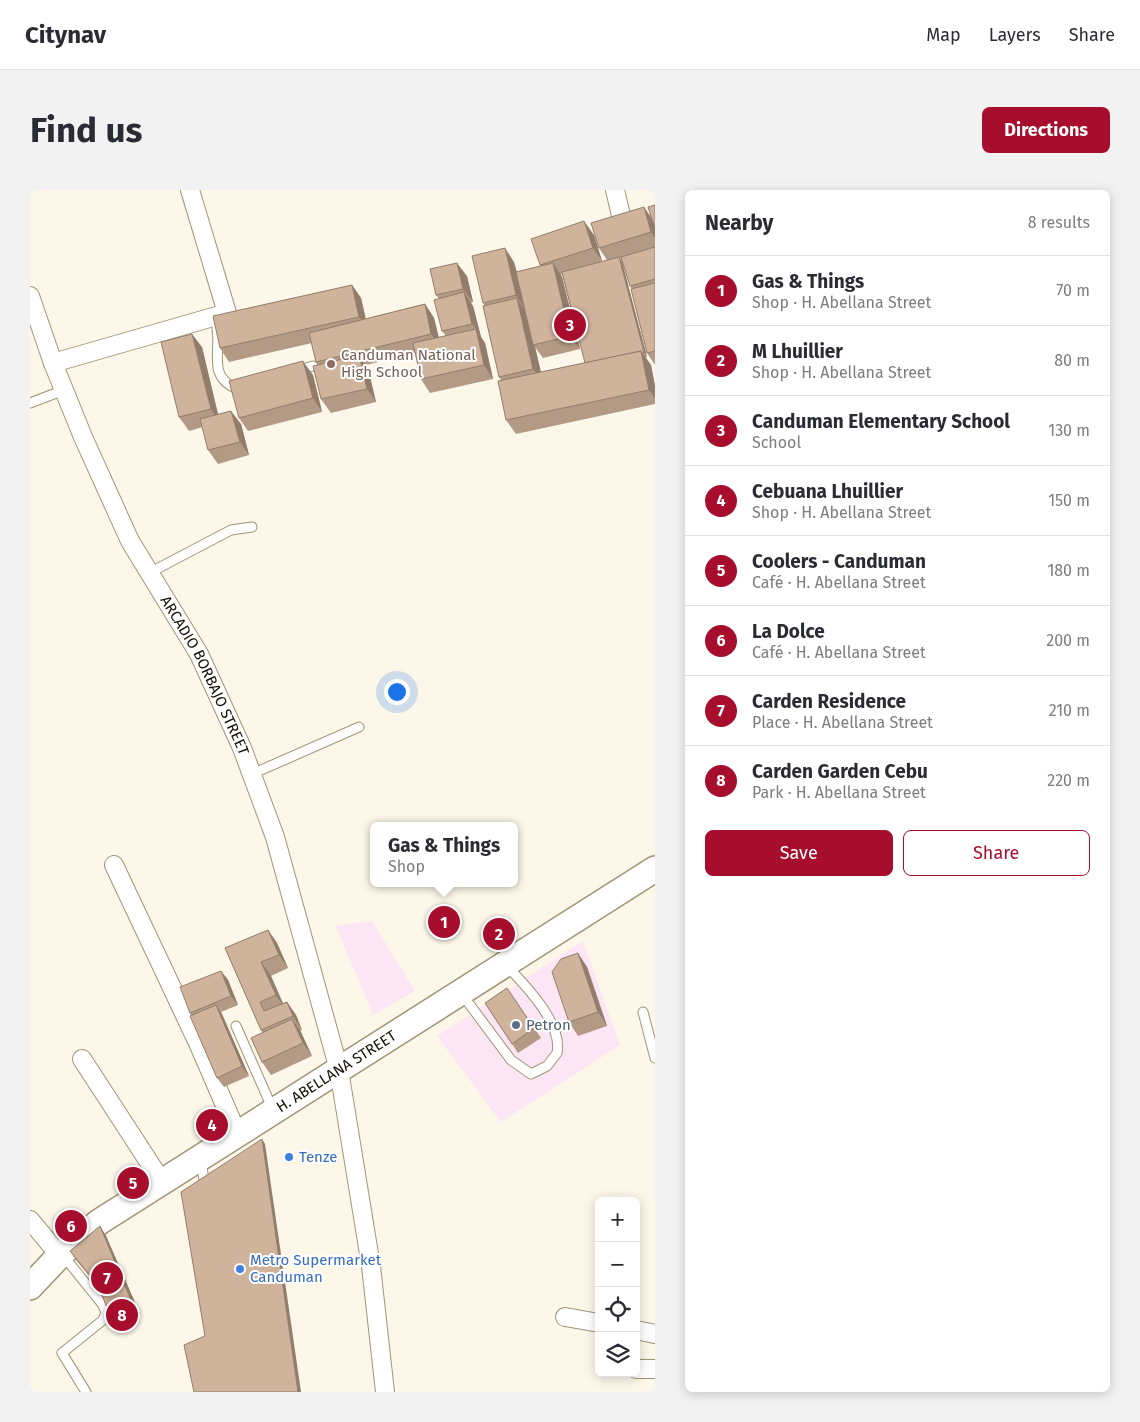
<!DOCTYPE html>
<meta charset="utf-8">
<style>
:root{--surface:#fff;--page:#f2f2f3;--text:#2b2b33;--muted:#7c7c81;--line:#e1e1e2;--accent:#a70d2d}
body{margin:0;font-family:"Fira Sans",sans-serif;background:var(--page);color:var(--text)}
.controls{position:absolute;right:15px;bottom:15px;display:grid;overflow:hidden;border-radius:8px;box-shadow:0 2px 12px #0003}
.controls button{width:45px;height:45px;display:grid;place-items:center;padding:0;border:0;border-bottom:1px solid var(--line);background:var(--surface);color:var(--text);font:25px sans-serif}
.you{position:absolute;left:366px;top:501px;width:18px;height:18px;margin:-12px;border:4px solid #fff;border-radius:50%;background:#1a73e8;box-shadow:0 0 0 8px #1a73e833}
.badge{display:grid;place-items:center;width:32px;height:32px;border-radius:50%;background:var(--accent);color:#fff;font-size:16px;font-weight:700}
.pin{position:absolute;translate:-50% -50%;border:2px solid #fff;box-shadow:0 1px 5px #0006}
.popup{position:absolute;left:340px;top:632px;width:148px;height:65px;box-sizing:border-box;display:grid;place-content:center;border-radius:8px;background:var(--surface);filter:drop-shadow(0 1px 4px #0005);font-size:16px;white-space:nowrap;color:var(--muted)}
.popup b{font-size:19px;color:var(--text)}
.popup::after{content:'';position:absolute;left:50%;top:100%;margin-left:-10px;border:10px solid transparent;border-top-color:var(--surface)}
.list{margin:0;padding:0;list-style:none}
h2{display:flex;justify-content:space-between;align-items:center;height:65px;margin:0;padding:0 20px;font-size:21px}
h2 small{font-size:16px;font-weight:400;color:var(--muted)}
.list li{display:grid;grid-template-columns:32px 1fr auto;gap:15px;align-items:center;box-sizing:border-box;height:70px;padding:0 20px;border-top:1px solid var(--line)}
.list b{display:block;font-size:19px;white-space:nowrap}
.list p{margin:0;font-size:16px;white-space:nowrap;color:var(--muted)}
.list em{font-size:16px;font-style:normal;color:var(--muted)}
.actions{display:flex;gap:10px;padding:15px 20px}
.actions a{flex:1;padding:11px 0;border:1px solid var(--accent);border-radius:8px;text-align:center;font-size:18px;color:var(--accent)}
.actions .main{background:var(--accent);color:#fff}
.icon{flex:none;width:28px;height:28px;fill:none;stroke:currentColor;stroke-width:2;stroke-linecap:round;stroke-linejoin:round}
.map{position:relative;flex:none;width:625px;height:1202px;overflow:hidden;border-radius:8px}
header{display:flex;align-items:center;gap:30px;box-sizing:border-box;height:70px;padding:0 25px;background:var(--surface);border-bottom:1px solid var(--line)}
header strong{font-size:24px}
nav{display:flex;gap:28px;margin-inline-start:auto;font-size:18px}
.intro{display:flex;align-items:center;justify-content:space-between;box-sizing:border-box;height:120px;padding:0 30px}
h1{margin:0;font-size:35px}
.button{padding:12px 22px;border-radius:8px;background:var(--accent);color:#fff;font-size:18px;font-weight:700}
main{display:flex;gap:30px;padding:0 30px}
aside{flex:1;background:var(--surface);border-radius:8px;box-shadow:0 2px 12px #0003}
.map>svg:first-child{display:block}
</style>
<header>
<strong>Citynav</strong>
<nav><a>Map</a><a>Layers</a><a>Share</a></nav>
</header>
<div class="intro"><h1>Find us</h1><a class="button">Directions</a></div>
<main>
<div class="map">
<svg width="625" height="1202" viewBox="0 0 625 1202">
<rect width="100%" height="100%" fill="#fdf7ea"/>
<g fill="#fce6f5">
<polygon points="342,731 385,801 343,825 306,736"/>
<polygon points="553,751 590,855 471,932 407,846"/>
</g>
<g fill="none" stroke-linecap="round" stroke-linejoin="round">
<defs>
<g id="service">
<path d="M187 139C191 164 178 185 205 198L212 196"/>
<polyline points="268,180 283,176"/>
<polyline points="0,213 34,200"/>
<polyline points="119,383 201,340 222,337"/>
<polyline points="222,584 329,537"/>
<path d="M431 803 481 870 501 884 517 876 527 863C533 834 496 796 477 776"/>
<polyline points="613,822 625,868"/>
<polyline points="206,836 243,920"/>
<polyline points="171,969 175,998"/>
<polyline points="32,1064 73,1115 76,1123 73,1130 32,1163 56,1202"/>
</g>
<g id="minor">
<polyline points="585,0 593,34"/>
<path id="s1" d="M0 106 23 173 53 247 100 351 169 464 212 558 245 647 309 880 341 1076 355 1202"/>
<polyline points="23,173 197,123 160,0"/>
<polyline points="84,675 168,853 207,943"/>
<polyline points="52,869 132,992"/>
<polyline points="0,1030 30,1066"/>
<polyline points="535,1127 569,1133"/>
<polyline points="606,1140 625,1144"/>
<polyline points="606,1179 625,1179"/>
</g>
<g id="secondary">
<path id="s2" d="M0 1097 32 1063 69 1032 625 679"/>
</g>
</defs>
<use href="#service" stroke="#a19474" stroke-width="11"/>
<use href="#minor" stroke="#a19474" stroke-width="20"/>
<use href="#secondary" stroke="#a19474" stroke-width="28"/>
<use href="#service" stroke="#fff" stroke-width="9"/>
<use href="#minor" stroke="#fff" stroke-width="18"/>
<use href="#secondary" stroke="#fff" stroke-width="25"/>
</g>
<g fill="#b39a85" fill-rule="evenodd">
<path d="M625 15V175L617 163 602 99 600 96 591 68H590L592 72 617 167 616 168 621 175 625 196V214L486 244 476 230 472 191 469 187 455 116 453 113 484 72 487 82 510 76V75L564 45 572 71 564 74 577 70 569 58 622 29ZM532 84 555 173 511 182 505 157 513 168 550 159 532 87 531 85Z"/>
<polygon points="437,86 443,112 441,113 443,116 451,147 455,153 463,189 400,203 391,189 385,163 336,175 338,179 346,212 301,223 291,209 288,175 286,172 282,153 199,172 190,158 322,95 331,108 336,129 395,114 404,128 409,148 416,146 412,141 409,109 406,105"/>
<polygon points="172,157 188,224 211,234 219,265 188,274 178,260 173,237 159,241 149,227"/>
<polygon points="283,185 292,222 218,241 209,228"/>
<polygon points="238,740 247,753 258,778 241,786 253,813 257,812 266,825 272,840 270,841 282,866 241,885 232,872 232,842 195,758"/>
<polygon points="557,777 577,836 548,846 539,832"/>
<polygon points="191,781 198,790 208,815 191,822 219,886 194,897 187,888 160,823"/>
<polygon points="477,798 511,848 488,863 455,813"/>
<polygon points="70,1036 76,1046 110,1124 85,1133 79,1123 69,1098 46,1070 40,1061"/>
</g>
<g fill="#927d6c">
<polygon points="614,17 623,30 625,37 625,48 621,42"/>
<polygon points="554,31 564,45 572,71 563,58"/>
<polygon points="475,58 484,72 495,119 486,105"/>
<polygon points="589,67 592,72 617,167 614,162"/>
<polygon points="427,73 437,86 443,112 433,99"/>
<polygon points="523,73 532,87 550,159 540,146"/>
<polygon points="322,95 331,108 338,140 329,127"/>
<polygon points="434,102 443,116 451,147 455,153 463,189 454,175 446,139 442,134"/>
<polygon points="487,108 496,122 503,155 505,157 513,192 503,179"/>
<polygon points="395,114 404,128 411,157 401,144"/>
<polygon points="162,144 172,157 190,233 181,219"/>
<polygon points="611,161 621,175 625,196 625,208 619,200"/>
<polygon points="329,165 338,179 346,212 337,199"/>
<polygon points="273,171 283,185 292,222 283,208"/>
<polygon points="201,221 211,234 219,265 210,252"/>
<polygon points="238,740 247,753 258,778 249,765"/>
<polygon points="548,763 557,777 577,836 568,822"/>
<polygon points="231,772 241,786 255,819 246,805"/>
<polygon points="191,781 198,790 208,815 201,806"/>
<polygon points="257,812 266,825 272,840 263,826"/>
<polygon points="186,815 192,824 219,886 212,876"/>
<polygon points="262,829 271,842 282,866 273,853"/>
<polygon points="232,949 235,954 271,1202 268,1202"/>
<polygon points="70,1036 76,1046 110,1124 103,1115"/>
</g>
<g fill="#d0b39b" stroke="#927d6c">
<polygon points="625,15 625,38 618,17"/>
<polygon points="614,17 621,42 569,58 561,33"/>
<polygon points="554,31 563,58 510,75 501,49"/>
<polygon points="625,57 625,89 600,96 591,67"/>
<polygon points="475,58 486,105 453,113 442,66"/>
<polygon points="589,67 614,162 612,163 611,161 555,173 532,82"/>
<polygon points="427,73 433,99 406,105 400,79"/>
<polygon points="523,73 540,146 503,155 486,82"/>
<polygon points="625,93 625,161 617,163 601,99"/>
<polygon points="322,95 329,127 190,158 183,126"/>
<polygon points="434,102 442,134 412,141 404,110"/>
<polygon points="487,108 503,179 469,187 453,116"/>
<polygon points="395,114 401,144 286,172 279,143"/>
<polygon points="446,139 454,175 391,189 383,153"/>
<polygon points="162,144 181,219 149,227 131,152"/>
<polygon points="611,161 619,200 476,230 468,191"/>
<polygon points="329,165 337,199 291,209 283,176"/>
<polygon points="273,171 283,208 209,228 199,191"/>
<polygon points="201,221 210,252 178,260 170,229"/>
<polygon points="238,740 249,765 231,772 246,805 230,812 234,821 257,812 263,826 231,840 195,758"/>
<polygon points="548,763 568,822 539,832 522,782 531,769"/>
<polygon points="191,781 201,806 160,823 150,797"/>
<polygon points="477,798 504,838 482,854 455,813"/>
<polygon points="186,815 212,876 187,888 160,826"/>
<polygon points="262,829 273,853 232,872 221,848"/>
<polygon points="232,949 268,1202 164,1202 154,1155 175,1146 151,1002"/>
<polygon points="70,1036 103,1115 79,1123 68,1095 40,1061"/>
</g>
<circle fill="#8d6e63" stroke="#fff" stroke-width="2" cx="301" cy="174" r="5"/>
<circle fill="#5c6f8a" stroke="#fff" stroke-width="2" cx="486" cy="835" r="5"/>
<g fill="#3f7fe0" stroke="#fff" stroke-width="2">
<circle cx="259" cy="967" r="5"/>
<circle cx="210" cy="1079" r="5"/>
</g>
<g text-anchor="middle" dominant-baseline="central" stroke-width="4" stroke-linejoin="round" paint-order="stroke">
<g font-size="15" fill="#785e54" stroke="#fff" text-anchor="start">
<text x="311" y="165">Canduman National<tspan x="311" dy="17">High School</tspan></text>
</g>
<g font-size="15" fill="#140f04" stroke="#fff">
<text stroke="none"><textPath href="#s1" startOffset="419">ARCADIO BORBAJO STREET</textPath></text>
<text stroke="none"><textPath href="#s2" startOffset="376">H. ABELLANA STREET</textPath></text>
</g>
<g font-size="15" fill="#4e5e75" stroke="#fff" text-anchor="start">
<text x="496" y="835">Petron</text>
</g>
<g font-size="15" fill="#366cbe" stroke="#fff" text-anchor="start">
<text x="269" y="967">Tenze</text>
<text x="220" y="1070">Metro Supermarket<tspan x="220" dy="17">Canduman</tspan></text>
</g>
</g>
</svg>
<div class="controls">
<button>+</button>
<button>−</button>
<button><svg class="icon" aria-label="locate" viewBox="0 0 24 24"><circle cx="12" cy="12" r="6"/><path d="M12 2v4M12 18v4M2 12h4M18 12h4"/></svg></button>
<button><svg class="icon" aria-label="layers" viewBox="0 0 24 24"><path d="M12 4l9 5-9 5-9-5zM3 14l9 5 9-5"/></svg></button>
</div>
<div class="you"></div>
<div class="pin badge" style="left:414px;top:732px">1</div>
<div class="popup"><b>Gas &amp; Things</b>Shop</div>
<div class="pin badge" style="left:469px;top:744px">2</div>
<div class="pin badge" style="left:540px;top:135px">3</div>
<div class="pin badge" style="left:182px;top:935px">4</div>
<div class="pin badge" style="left:103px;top:993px">5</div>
<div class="pin badge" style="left:41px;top:1036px">6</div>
<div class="pin badge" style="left:77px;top:1088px">7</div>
<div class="pin badge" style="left:92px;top:1125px">8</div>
</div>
<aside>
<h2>Nearby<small>8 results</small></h2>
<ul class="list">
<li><span class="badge">1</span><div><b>Gas &amp; Things</b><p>Shop · H. Abellana Street</p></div><em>70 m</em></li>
<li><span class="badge">2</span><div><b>M Lhuillier</b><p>Shop · H. Abellana Street</p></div><em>80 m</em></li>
<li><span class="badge">3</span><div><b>Canduman Elementary School</b><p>School</p></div><em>130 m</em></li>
<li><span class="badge">4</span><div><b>Cebuana Lhuillier</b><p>Shop · H. Abellana Street</p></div><em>150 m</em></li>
<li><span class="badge">5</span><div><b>Coolers - Canduman</b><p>Café · H. Abellana Street</p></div><em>180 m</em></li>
<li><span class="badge">6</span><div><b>La Dolce</b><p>Café · H. Abellana Street</p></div><em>200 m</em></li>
<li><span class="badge">7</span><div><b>Carden Residence</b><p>Place · H. Abellana Street</p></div><em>210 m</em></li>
<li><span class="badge">8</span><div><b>Carden Garden Cebu</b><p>Park · H. Abellana Street</p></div><em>220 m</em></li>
</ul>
<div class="actions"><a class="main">Save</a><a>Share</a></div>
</aside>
</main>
